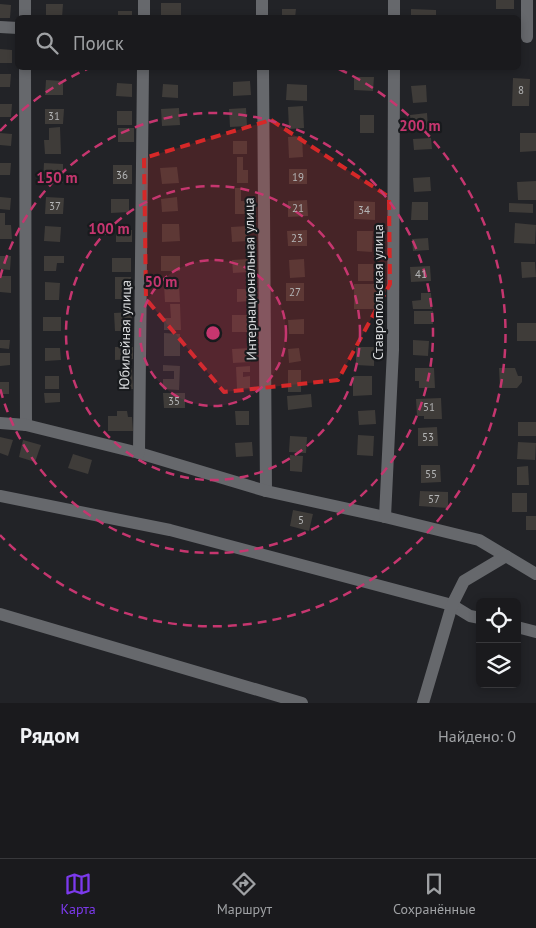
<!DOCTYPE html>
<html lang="ru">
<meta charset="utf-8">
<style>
:root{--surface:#1a1a1d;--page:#27272a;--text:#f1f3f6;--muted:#9fa1a4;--line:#38383b;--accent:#7c3aed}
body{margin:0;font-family:"PT Sans",sans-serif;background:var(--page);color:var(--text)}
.controls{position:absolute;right:15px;bottom:15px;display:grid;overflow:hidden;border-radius:8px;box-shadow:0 2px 8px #0003}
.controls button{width:45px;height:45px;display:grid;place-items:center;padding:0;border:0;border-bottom:1px solid var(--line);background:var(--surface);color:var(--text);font:25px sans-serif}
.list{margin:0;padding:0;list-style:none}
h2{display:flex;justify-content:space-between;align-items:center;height:65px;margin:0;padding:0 20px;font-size:21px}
h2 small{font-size:16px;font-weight:400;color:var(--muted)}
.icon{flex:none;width:28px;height:28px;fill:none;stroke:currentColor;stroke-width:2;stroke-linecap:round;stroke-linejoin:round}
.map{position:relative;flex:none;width:536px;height:703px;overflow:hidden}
.search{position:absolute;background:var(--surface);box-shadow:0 2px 8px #0003;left:15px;right:15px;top:15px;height:55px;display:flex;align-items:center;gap:12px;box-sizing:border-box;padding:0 18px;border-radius:8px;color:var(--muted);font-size:19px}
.sheet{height:155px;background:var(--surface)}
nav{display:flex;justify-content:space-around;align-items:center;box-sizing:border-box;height:70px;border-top:1px solid var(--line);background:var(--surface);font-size:14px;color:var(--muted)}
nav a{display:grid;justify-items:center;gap:2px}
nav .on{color:var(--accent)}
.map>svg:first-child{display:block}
</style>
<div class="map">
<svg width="536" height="703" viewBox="0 0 536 703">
<rect width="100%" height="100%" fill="#222327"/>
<g fill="#3f3c39">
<rect x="496" y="0" width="18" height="9"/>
<rect x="161" y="3" width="20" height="15"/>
<polygon points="0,4 11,5 10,18 0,18"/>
<polygon points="46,4 63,4 62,18 46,17"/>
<polygon points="282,9 296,9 295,18 282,18"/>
<polygon points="411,9 436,10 436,18 411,18"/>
<rect x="118" y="11" width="14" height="7"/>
<polygon points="0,49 12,50 12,63 0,63"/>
<polygon points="0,74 11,74 10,87 0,87"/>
<polygon points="354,77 374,77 373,91 354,90"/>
<polygon points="513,78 530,79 529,106 512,106"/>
<polygon points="46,80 63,81 63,95 45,95"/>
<polygon points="250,81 251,95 233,96 233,82"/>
<polygon points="117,83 132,84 132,97 116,96"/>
<polygon points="163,84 178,85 178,98 162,97"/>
<polygon points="287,84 307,85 307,101 286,100"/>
<polygon points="426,85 427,102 413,103 411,86"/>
<polygon points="0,104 12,104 11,117 0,117"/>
<polygon points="303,106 304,128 289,129 288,107"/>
<polygon points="179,108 180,125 162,126 161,109"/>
<polygon points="246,108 247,126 230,127 229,109"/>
<polygon points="45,109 64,109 63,124 45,124"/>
<rect x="117" y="111" width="15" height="14"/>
<polygon points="427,113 428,129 412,130 410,115"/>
<rect x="360" y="115" width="14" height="18"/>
<polygon points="60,127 61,154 45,154 44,140 49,140 49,128"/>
<rect x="118" y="128" width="16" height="14"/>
<polygon points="0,133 12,134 11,146 0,145"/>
<polygon points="520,133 536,133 536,151 520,152"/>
<polygon points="302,136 303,157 289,158 288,137"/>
<polygon points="431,138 432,149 414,150 413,139"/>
<rect x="233" y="141" width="14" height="13"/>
<polygon points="237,157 243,157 243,170 248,170 248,183 237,183"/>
<polygon points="0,163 11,163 10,175 0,175"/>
<polygon points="44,163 63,164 63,183 43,182"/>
<rect x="113" y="165" width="19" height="19"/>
<polygon points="177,167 179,183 162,184 160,168"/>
<rect x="289" y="169" width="18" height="15"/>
<polygon points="430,177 431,191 414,192 413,178"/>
<polygon points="536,181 536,200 518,200 517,182"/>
<polygon points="235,188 241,188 241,201 248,201 248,214 235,214"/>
<polygon points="0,197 11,198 10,210 0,209"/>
<polygon points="46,197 64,198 63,214 45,214"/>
<polygon points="177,197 178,211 162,212 161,199"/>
<polygon points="111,199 129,199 129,212 111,213"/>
<polygon points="307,200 308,216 288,217 288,201"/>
<polygon points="354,201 375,202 375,220 354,219"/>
<polygon points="412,202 428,202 428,220 411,220"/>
<polygon points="509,203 533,204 533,213 509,212"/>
<polygon points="0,213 5,213 5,225 11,225 12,239 0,239"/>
<polygon points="515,223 536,225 535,244 514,243"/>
<polygon points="162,224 179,224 180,241 162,242"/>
<polygon points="45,226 61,227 60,242 44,241"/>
<polygon points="247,226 248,241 232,242 231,227"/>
<rect x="116" y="230" width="16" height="12"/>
<polygon points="307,230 307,246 288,246 287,231"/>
<polygon points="357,231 373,231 372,252 357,251"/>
<polygon points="428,238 429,250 413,251 412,239"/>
<polygon points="0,256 11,256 10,270 0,269"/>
<polygon points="44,256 64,256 64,263 57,263 56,271 44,271"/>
<rect x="161" y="256" width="19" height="15"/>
<rect x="112" y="258" width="19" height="14"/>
<polygon points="248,259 249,272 233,273 232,260"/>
<polygon points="304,259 305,277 290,278 289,260"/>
<polygon points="521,262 535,262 536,277 522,278"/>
<rect x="358" y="264" width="15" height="17"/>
<polygon points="430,266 431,281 411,282 410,267"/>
<polygon points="0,276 11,276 11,293 0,292"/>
<polygon points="115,277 131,277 132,299 115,299"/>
<polygon points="45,282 60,283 59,300 45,300"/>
<rect x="286" y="283" width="18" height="18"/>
<polygon points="354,284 378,284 377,309 354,309"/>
<polygon points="164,285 179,285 180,302 165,302"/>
<polygon points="237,289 249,289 250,301 237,302"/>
<polygon points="421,293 431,293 432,309 413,309 412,301 421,300"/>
<polygon points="170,304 180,304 181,330 164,330 164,318 171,318"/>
<rect x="414" y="311" width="19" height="13"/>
<polygon points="132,312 132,331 115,331 114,313"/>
<rect x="232" y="315" width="16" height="17"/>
<rect x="43" y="317" width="18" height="14"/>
<polygon points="304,319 304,334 289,334 288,320"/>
<rect x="517" y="323" width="19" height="18"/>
<polygon points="164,333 180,334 180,356 164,356"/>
<polygon points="0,340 10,340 9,349 0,348"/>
<polygon points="413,340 429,341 428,356 413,355"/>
<polygon points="115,347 133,347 133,359 115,360"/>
<polygon points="356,347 374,347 374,366 356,365"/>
<polygon points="45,348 60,348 61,360 45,361"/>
<polygon points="251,348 251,362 233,363 232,349"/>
<polygon points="299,348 301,361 289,363 288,349"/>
<polygon points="0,353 10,353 10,365 0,366"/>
<polygon points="163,365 180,366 179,390 163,389 163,379 174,379 174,371 163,371"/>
<polygon points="250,366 250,372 243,372 243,377 250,376 250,388 237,389 236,367"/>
<polygon points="121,368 132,368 133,389 119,389 119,378 121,378"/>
<polygon points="415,368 434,368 435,388 419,388 419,381 415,381"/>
<polygon points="499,368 515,368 518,376 522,376 522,382 517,388 500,388"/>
<rect x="288" y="370" width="13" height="22"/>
<rect x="45" y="376" width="14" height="13"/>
<polygon points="353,376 372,376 372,395 353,396"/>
<rect x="0" y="382" width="9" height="12"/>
<polygon points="44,393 60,393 60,402 45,403"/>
<polygon points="163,393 185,393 185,408 164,408"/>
<polygon points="311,394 312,407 288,410 287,396"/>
<polygon points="441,398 442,419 424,419 424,416 417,416 416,399"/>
<polygon points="375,410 376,424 359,425 358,411"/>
<polygon points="117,411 127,411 128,417 132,417 133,431 108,431 108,416 117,416"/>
<polygon points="235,411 249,411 249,425 236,425"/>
<rect x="518" y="422" width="18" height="14"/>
<polygon points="437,427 438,446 418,446 418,428"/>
<polygon points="358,435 374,436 373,456 357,455"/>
<polygon points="290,436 307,437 306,453 289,452"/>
<polygon points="0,437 13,440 8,456 0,453"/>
<polygon points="23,440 41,445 35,462 19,457"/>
<polygon points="252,442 253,456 236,457 235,443"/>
<polygon points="518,442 536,443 535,460 517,459"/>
<polygon points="73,454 92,460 88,474 68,468"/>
<polygon points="290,455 303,456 302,472 290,471"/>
<polygon points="421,465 440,465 441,482 421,483"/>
<polygon points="528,466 529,485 517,485 517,467"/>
<polygon points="420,491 448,492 448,508 419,506"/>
<rect x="512" y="493" width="15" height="19"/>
<polygon points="293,510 313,514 309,531 290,526"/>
<rect x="526" y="516" width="10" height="14"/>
</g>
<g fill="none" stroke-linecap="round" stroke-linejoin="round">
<g stroke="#66686c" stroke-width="12">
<polyline points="144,0 144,18"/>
<polyline points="262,0 262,18"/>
<polyline points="394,0 394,18"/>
<polyline points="25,18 25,0"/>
<polyline points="0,27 18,28"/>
<polyline points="527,37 527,0"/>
<polyline points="25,68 26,425"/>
<polyline points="263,68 266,491"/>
<polyline points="0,423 26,425 139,453 266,491 385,517 479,540 536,574"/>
<polyline points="139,453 143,68"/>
<polyline points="0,496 170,530 452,605 470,616 480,618"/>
<polyline points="385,517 393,350 394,68"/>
<polyline points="0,614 302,703"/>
<polyline points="517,627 536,632"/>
<polyline points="423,703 452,605 464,581 506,556"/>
</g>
</g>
<path fill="#d62828" fill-opacity="0.2" stroke="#d62828" stroke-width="4" stroke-dasharray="10 6" stroke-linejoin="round" d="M271 120 389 197 390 284 338 380 224 392 146 299 144 158Z"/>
<circle cx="213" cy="333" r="73" fill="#c6366f" fill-opacity=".12"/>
<g fill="none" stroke="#c6366f" stroke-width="2.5" stroke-dasharray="9 6">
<circle cx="213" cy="333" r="73"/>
<circle cx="213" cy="333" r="147"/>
<path d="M0 278A220 220 0 1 1 0 388"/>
<path d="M0 131A293 293 0 0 1 87 69M339 69A293 293 0 1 1 0 535"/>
</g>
<g text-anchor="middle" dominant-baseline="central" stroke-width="4.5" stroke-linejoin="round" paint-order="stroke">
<g font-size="11" fill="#b4b5b6">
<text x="521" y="90">8</text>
<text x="54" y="116">31</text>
<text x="122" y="175">36</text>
<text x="298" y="177">19</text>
<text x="55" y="206">37</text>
<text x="298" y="208">21</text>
<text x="364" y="210">34</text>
<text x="297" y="238">23</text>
<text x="421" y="274">41</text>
<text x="295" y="292">27</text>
<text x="174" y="401">35</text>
<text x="429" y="407">51</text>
<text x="428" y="437">53</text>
<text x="431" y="474">55</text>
<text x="434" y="499">57</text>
<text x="301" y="520">5</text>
</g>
<g font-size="14" fill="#dbdddf" stroke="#181a1d">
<text transform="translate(250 279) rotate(-91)">Интернациональная улица</text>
<text transform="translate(378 292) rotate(-90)">Ставропольская улица</text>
<text transform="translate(125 335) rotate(-89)">Юбилейная улица</text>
</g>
</g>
<circle cx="213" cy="333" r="8" fill="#c6366f" stroke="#181a1d" stroke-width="2.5"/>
<g font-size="15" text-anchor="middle" font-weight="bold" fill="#c6366f" stroke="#181a1d" stroke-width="4.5" stroke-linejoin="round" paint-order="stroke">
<text x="420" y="131">200 m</text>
<text x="57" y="183">150 m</text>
<text x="109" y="234">100 m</text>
<text x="161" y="287">50 m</text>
</g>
</svg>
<div class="controls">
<button><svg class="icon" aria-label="locate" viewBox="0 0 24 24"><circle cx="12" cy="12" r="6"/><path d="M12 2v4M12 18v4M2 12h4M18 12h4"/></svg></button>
<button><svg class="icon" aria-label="layers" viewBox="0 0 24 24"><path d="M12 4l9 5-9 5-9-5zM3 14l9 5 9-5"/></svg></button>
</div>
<div class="search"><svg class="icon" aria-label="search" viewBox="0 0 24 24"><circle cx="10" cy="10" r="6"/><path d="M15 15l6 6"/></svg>Поиск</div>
</div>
<section class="sheet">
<h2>Рядом<small>Найдено: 0</small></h2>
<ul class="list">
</ul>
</section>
<nav>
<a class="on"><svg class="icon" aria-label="map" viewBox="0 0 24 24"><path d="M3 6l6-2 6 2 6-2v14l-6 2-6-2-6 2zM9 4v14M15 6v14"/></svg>Карта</a>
<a><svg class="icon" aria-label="directions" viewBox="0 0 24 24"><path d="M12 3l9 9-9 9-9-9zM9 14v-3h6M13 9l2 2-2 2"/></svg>Маршрут</a>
<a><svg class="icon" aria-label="saved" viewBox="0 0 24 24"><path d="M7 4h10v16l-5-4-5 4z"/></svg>Сохранённые</a>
</nav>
